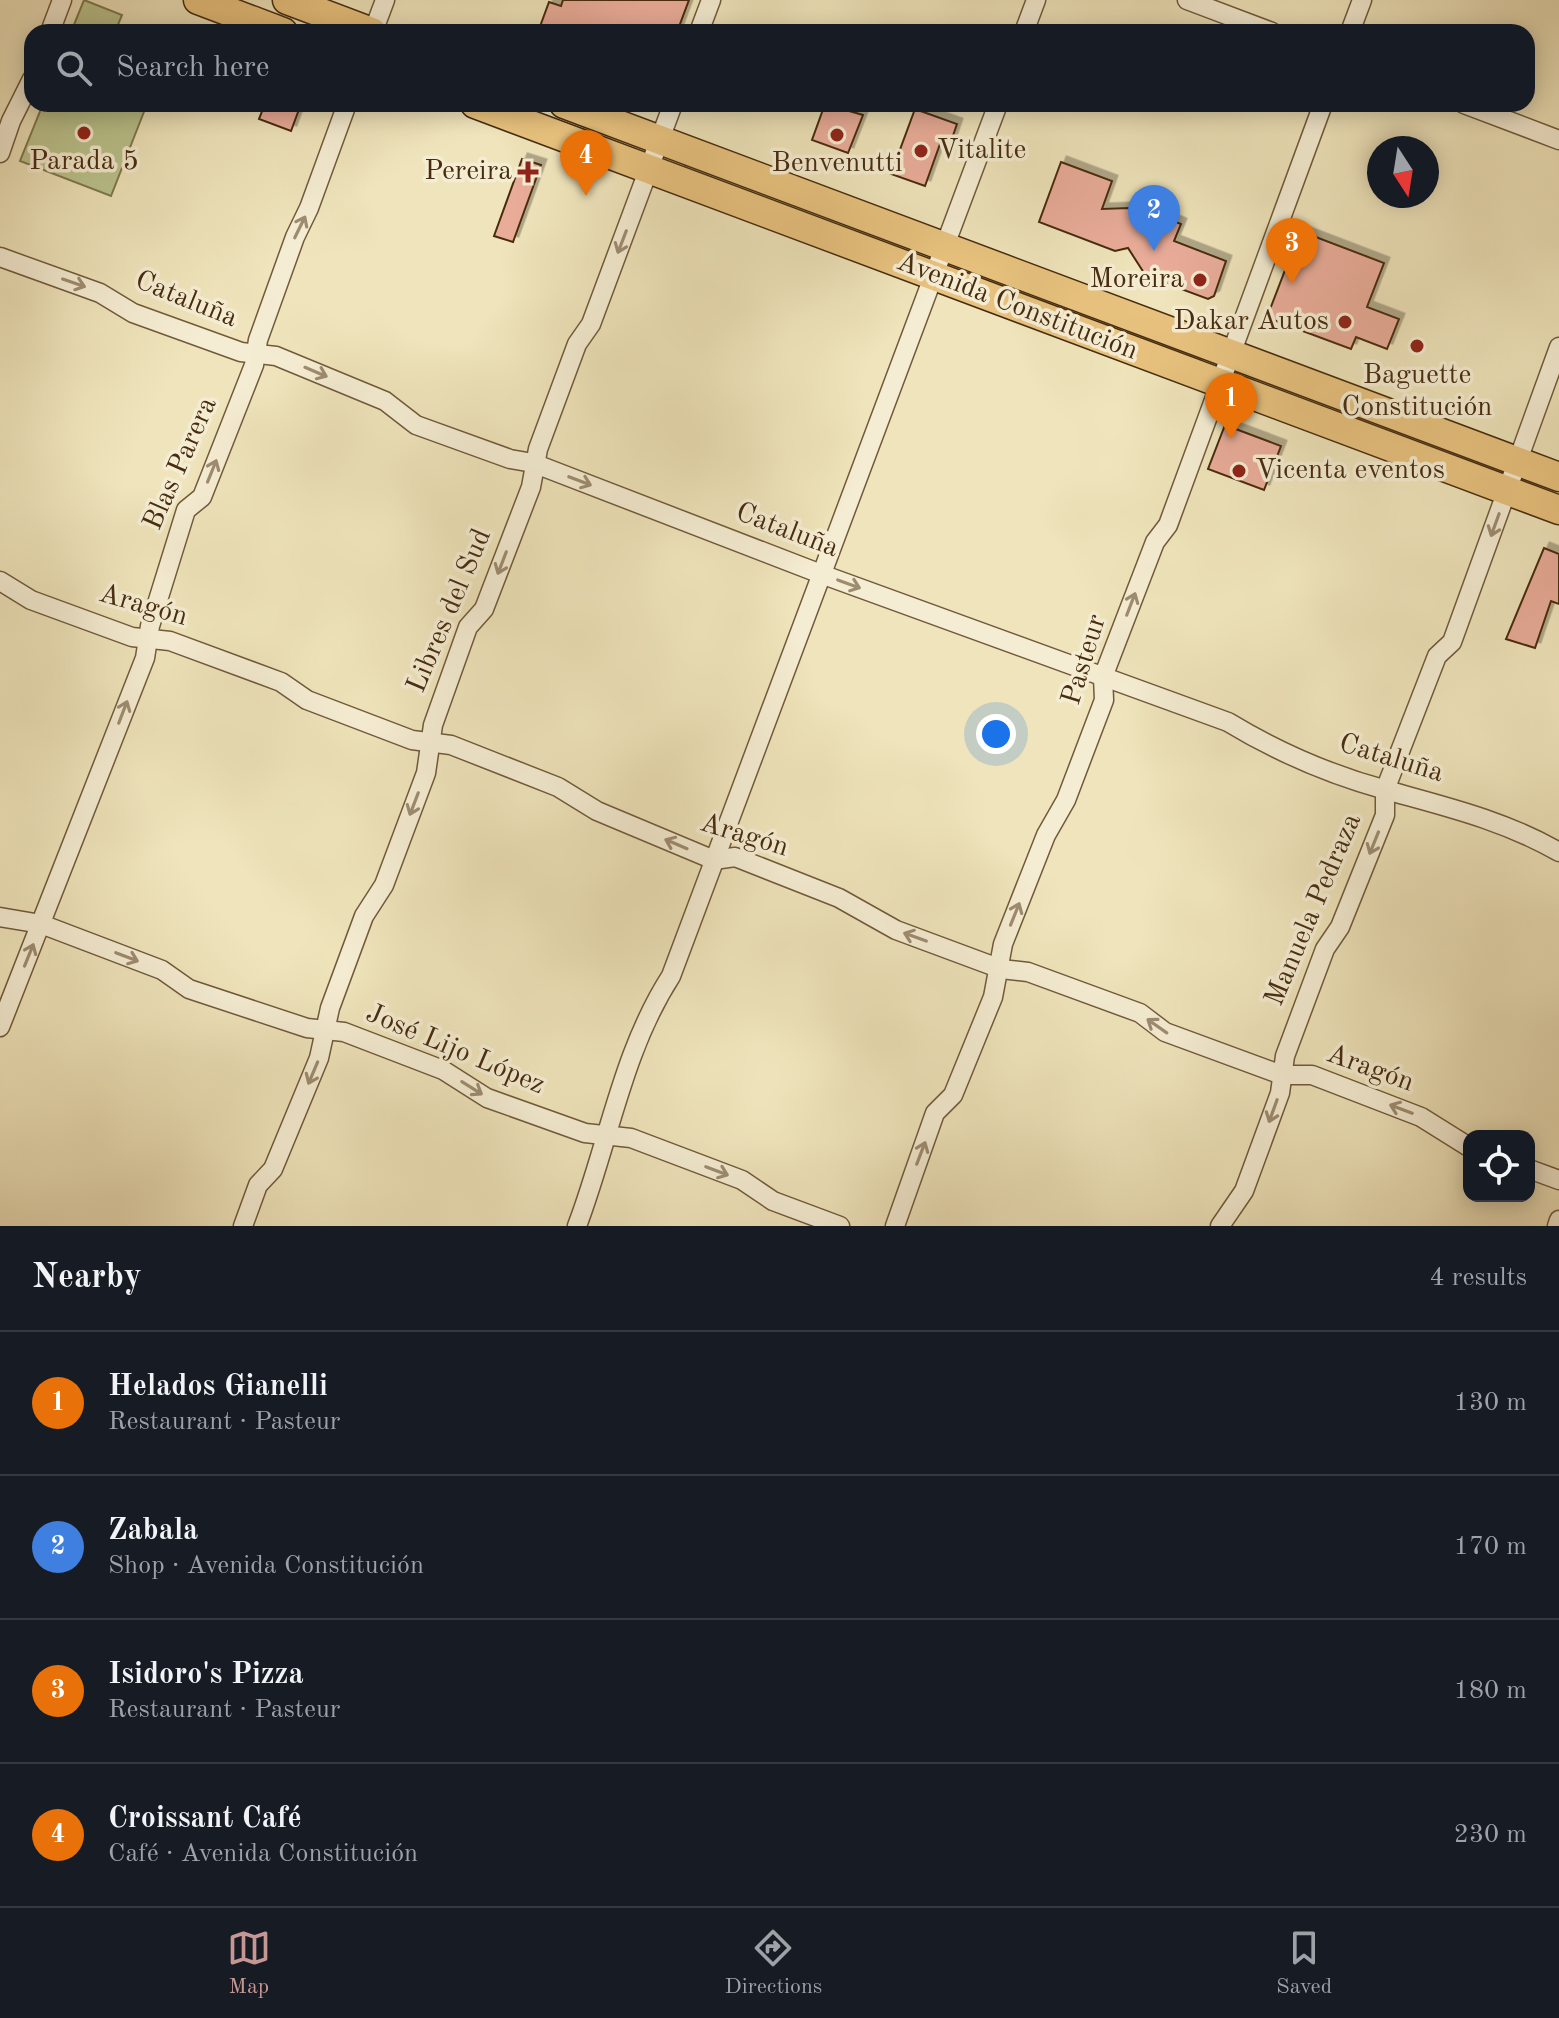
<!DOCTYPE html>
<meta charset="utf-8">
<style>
:root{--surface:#171b24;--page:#20242c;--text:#f1f3f6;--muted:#9ea1a6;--line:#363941;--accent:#c59692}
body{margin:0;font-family:"Old Standard TT",serif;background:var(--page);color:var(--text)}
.controls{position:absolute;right:24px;bottom:24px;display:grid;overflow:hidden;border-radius:16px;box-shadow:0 4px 20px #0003}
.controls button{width:72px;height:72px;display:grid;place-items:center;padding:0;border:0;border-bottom:2px solid var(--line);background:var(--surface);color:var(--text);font:40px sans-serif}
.compass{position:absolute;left:1367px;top:136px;width:72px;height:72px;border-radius:50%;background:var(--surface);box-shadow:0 4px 20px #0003;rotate:168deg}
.you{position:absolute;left:996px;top:734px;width:28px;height:28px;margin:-20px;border:6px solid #fff;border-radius:50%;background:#1a73e8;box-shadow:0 0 0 12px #1a73e833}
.badge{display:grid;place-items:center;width:52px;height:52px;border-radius:50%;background:var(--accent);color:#fff;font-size:26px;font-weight:700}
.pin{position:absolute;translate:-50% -66px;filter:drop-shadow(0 2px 4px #0008)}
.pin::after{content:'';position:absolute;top:42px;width:28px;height:24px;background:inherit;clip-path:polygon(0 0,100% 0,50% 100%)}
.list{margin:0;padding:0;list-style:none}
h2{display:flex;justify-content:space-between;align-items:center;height:104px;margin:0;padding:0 32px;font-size:34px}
h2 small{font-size:26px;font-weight:400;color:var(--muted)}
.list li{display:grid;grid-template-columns:52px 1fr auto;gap:24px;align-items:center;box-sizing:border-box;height:144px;padding:0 32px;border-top:2px solid var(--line)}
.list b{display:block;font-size:30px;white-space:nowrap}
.list p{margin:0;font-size:26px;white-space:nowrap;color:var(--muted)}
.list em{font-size:26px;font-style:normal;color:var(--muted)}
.icon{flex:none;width:44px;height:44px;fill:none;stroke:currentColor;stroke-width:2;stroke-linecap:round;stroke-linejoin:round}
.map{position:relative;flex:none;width:1559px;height:1226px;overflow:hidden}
.search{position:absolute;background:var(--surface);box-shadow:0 4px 20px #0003;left:24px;right:24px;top:24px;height:88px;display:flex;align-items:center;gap:20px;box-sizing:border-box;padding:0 28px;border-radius:24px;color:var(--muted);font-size:30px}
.sheet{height:680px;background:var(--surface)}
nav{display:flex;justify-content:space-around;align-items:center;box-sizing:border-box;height:112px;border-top:2px solid var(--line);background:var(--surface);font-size:22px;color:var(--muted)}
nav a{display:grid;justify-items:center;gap:4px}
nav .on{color:var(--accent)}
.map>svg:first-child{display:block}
</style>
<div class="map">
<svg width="1559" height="1226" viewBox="0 0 1559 1226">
<defs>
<filter id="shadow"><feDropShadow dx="5.5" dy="-5.5" stdDeviation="0" flood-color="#0004"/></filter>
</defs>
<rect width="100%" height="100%" fill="#efe4bb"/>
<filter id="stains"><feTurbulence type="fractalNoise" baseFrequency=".0025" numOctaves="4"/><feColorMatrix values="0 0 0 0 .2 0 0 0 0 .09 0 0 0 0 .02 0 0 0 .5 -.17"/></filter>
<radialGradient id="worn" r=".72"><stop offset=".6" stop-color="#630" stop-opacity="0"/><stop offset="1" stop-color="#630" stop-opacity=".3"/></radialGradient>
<g fill="#bbc48e" stroke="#81784e" stroke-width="2">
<polygon points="84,0 122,15 115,32 71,32"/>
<polygon points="43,104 147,104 111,196 20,161"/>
<polygon points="686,163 916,248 913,255 684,169"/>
<polygon points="969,270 1201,358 1201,359 1197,361 970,276"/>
</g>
<g fill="#e9ac99" stroke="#472c0f" stroke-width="2" filter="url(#shadow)">
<polygon points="563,0 689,0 677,32 538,32 549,2 561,6"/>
<polygon points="265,104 301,104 291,131 259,119"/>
<polygon points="825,104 863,115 848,153 812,140"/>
<polygon points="915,109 957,124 949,147 940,144 925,186 891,174"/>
<polygon points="522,159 541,165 513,242 494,236"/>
<polygon points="1061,162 1112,181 1102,209 1129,208 1144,230 1152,212 1181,224 1174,241 1226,261 1214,296 1208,299 1146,276 1128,248 1115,251 1039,222"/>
<polygon points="1300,231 1384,263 1367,307 1399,319 1387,349 1356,337 1351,349 1273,320 1269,312"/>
<polygon points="1225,425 1281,446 1264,490 1208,469"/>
<polygon points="1544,548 1559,554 1559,604 1551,601 1535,648 1506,639"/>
</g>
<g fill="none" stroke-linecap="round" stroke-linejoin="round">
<defs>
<g id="street">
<polyline points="1187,0 1272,32"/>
<polyline points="50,32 62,0"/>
<polyline points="373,32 385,0"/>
<polyline points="699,32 711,0"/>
<polyline points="1024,32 1036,0"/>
<polyline points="1350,32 1362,0"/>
<polyline points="1464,104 1559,140"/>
<polyline points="0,153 11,121 32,79"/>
<path d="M0 257 100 293 133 313 241 352 276 356 385 401 416 425 510 459 533 463 821 574 1228 722C1276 751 1331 775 1386 790 1447 807 1503 820 1559 852"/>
<polyline points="0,581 31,600 132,637 170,641 281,682 307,700 412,740 451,745 558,787 597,811 714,860 735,857 839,898 896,930 1001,969 1028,972 1140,1013 1165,1032 1282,1075 1312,1075 1421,1117 1469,1147"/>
<polyline points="0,917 41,924 162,970 189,989 307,1028 344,1032 443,1070 487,1098 585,1133 631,1138 742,1180 773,1201 840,1226"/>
<polyline points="0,1027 145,658 150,626 186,510 202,497 254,365 258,340 295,237 309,208 347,104"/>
<polyline points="1529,1169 1559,1180"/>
<polyline points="243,1226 258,1185 273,1169 319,1058 330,1008 364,916 384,885 426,773 433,725 468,627 484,609 531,487 538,449 577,344 591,324 673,104"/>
<path d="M577 1226C609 1142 622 1052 671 976L998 104"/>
<polyline points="895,1226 935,1113 953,1095 993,997 1003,944 1046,835 1066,800 1104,700 1103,677 1155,542 1168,525 1323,104"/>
<polyline points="1220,1226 1244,1191 1280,1093 1285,1056 1325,949 1340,927 1385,815 1385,790 1437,656 1452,642 1559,347"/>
<polyline points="1557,1226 1559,1220"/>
</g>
<g id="primary">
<polyline points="198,0 283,32"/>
<polyline points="287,0 372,32"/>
<polyline points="475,104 1559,510"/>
<polyline points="564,104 1559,477"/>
</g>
</defs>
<use href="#street" stroke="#715a3a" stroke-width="21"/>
<use href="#primary" stroke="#472c0f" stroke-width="31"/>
<use href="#street" stroke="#f5edd3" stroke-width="18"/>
<use href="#primary" stroke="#e8c27e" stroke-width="28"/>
</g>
<defs><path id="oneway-shaft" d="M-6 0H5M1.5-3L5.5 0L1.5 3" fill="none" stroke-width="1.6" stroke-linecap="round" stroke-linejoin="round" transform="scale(2)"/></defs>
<g stroke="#9e8c71">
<use href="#oneway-shaft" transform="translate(300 227) rotate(-64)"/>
<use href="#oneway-shaft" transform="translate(622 242) rotate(111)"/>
<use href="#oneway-shaft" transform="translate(74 283) rotate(19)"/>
<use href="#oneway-shaft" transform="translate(316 372) rotate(23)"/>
<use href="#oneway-shaft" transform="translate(212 471) rotate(-68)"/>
<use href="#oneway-shaft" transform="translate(580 481) rotate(21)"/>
<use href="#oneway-shaft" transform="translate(1495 525) rotate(110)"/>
<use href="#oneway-shaft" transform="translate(502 563) rotate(111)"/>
<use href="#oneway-shaft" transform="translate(849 584) rotate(20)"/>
<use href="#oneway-shaft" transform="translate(1131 604) rotate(-69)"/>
<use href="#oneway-shaft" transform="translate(123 712) rotate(-69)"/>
<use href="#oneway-shaft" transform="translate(414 804) rotate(111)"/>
<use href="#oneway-shaft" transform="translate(1374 843) rotate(112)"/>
<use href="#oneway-shaft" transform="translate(676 844) rotate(-157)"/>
<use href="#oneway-shaft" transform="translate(1015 914) rotate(-68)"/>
<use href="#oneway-shaft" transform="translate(915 937) rotate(-160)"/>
<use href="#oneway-shaft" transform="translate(29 955) rotate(-68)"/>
<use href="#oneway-shaft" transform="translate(127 957) rotate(21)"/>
<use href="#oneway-shaft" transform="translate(1157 1026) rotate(-145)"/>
<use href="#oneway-shaft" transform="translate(313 1073) rotate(113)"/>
<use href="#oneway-shaft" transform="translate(472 1088) rotate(32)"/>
<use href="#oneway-shaft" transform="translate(1401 1109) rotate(-159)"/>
<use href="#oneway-shaft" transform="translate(1273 1111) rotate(110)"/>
<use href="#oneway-shaft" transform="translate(921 1153) rotate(-69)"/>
<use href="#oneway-shaft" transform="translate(717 1171) rotate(21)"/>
</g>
<g fill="#8f2418" stroke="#f5edd3" stroke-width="3">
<circle cx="84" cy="133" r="8"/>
<circle cx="837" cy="135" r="8"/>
<circle cx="921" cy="151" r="8"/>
<path d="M524 160h8v8h8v8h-8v8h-8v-8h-8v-8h8z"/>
<circle cx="1200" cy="280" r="8"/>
<circle cx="1345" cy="322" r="8"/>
<circle cx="1417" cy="346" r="8"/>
<circle cx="1239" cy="471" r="8"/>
</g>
<g text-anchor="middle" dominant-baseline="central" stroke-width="7" stroke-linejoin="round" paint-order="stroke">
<g font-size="28" fill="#472c0f" stroke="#f5edd3">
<text x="937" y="151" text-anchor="start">Vitalite</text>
<text x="84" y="162">Parada 5</text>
<text x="837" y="164">Benvenutti</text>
<text x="512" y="172" text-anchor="end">Pereira</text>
<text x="1184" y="280" text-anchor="end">Moreira</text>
<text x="1329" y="322" text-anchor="end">Dakar Autos</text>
<text x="1417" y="376">Baguette<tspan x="1417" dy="32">Constitución</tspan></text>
<text x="1255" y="471" text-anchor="start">Vicenta eventos</text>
</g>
<g font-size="28" fill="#472c0f" stroke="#f5edd3">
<text transform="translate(186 300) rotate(22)">Cataluña</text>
<text transform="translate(1017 307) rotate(21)">Avenida Constitución</text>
<text transform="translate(181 464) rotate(-66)">Blas Parera</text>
<text transform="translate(787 531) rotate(21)">Cataluña</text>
<text transform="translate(143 606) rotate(16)">Aragón</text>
<text transform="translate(450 611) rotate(-67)">Libres del Sud</text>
<text transform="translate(1085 660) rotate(-73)">Pasteur</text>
<text transform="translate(1391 759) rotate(17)">Cataluña</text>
<text transform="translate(744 836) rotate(17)">Aragón</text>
<text transform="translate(1314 910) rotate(-67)">Manuela Pedraza</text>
<text transform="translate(455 1050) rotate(23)">José Lijo López</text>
<text transform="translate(1370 1069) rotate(20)">Aragón</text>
</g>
</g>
<rect width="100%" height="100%" filter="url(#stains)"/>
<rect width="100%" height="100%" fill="url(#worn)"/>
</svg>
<div class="controls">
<button><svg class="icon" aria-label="locate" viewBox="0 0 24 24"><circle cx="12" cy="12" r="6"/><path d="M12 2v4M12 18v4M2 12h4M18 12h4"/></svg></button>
</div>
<svg class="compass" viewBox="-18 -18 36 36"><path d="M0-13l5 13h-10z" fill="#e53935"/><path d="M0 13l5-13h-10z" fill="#9ea1a6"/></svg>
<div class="you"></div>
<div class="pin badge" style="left:1231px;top:439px;background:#e8710a">1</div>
<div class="pin badge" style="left:1154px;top:251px;background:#3f7fe0">2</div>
<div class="pin badge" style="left:1292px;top:284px;background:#e8710a">3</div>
<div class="pin badge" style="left:586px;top:196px;background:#e8710a">4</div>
<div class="search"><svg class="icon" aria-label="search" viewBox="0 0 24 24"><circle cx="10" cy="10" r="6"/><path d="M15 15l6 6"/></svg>Search here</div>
</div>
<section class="sheet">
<h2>Nearby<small>4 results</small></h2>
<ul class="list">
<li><span class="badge" style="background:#e8710a">1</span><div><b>Helados Gianelli</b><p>Restaurant · Pasteur</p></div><em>130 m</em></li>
<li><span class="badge" style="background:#3f7fe0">2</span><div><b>Zabala</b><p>Shop · Avenida Constitución</p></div><em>170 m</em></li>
<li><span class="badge" style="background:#e8710a">3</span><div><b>Isidoro's Pizza</b><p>Restaurant · Pasteur</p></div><em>180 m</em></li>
<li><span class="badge" style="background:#e8710a">4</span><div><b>Croissant Café</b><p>Café · Avenida Constitución</p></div><em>230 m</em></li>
</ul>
</section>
<nav>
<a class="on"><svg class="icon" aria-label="map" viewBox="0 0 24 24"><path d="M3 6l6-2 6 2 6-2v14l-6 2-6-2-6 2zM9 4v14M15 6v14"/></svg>Map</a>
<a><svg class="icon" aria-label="directions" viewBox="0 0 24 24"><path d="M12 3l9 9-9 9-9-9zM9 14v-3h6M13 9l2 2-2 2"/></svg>Directions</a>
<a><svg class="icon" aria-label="saved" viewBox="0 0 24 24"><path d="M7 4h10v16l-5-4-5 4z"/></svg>Saved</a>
</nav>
